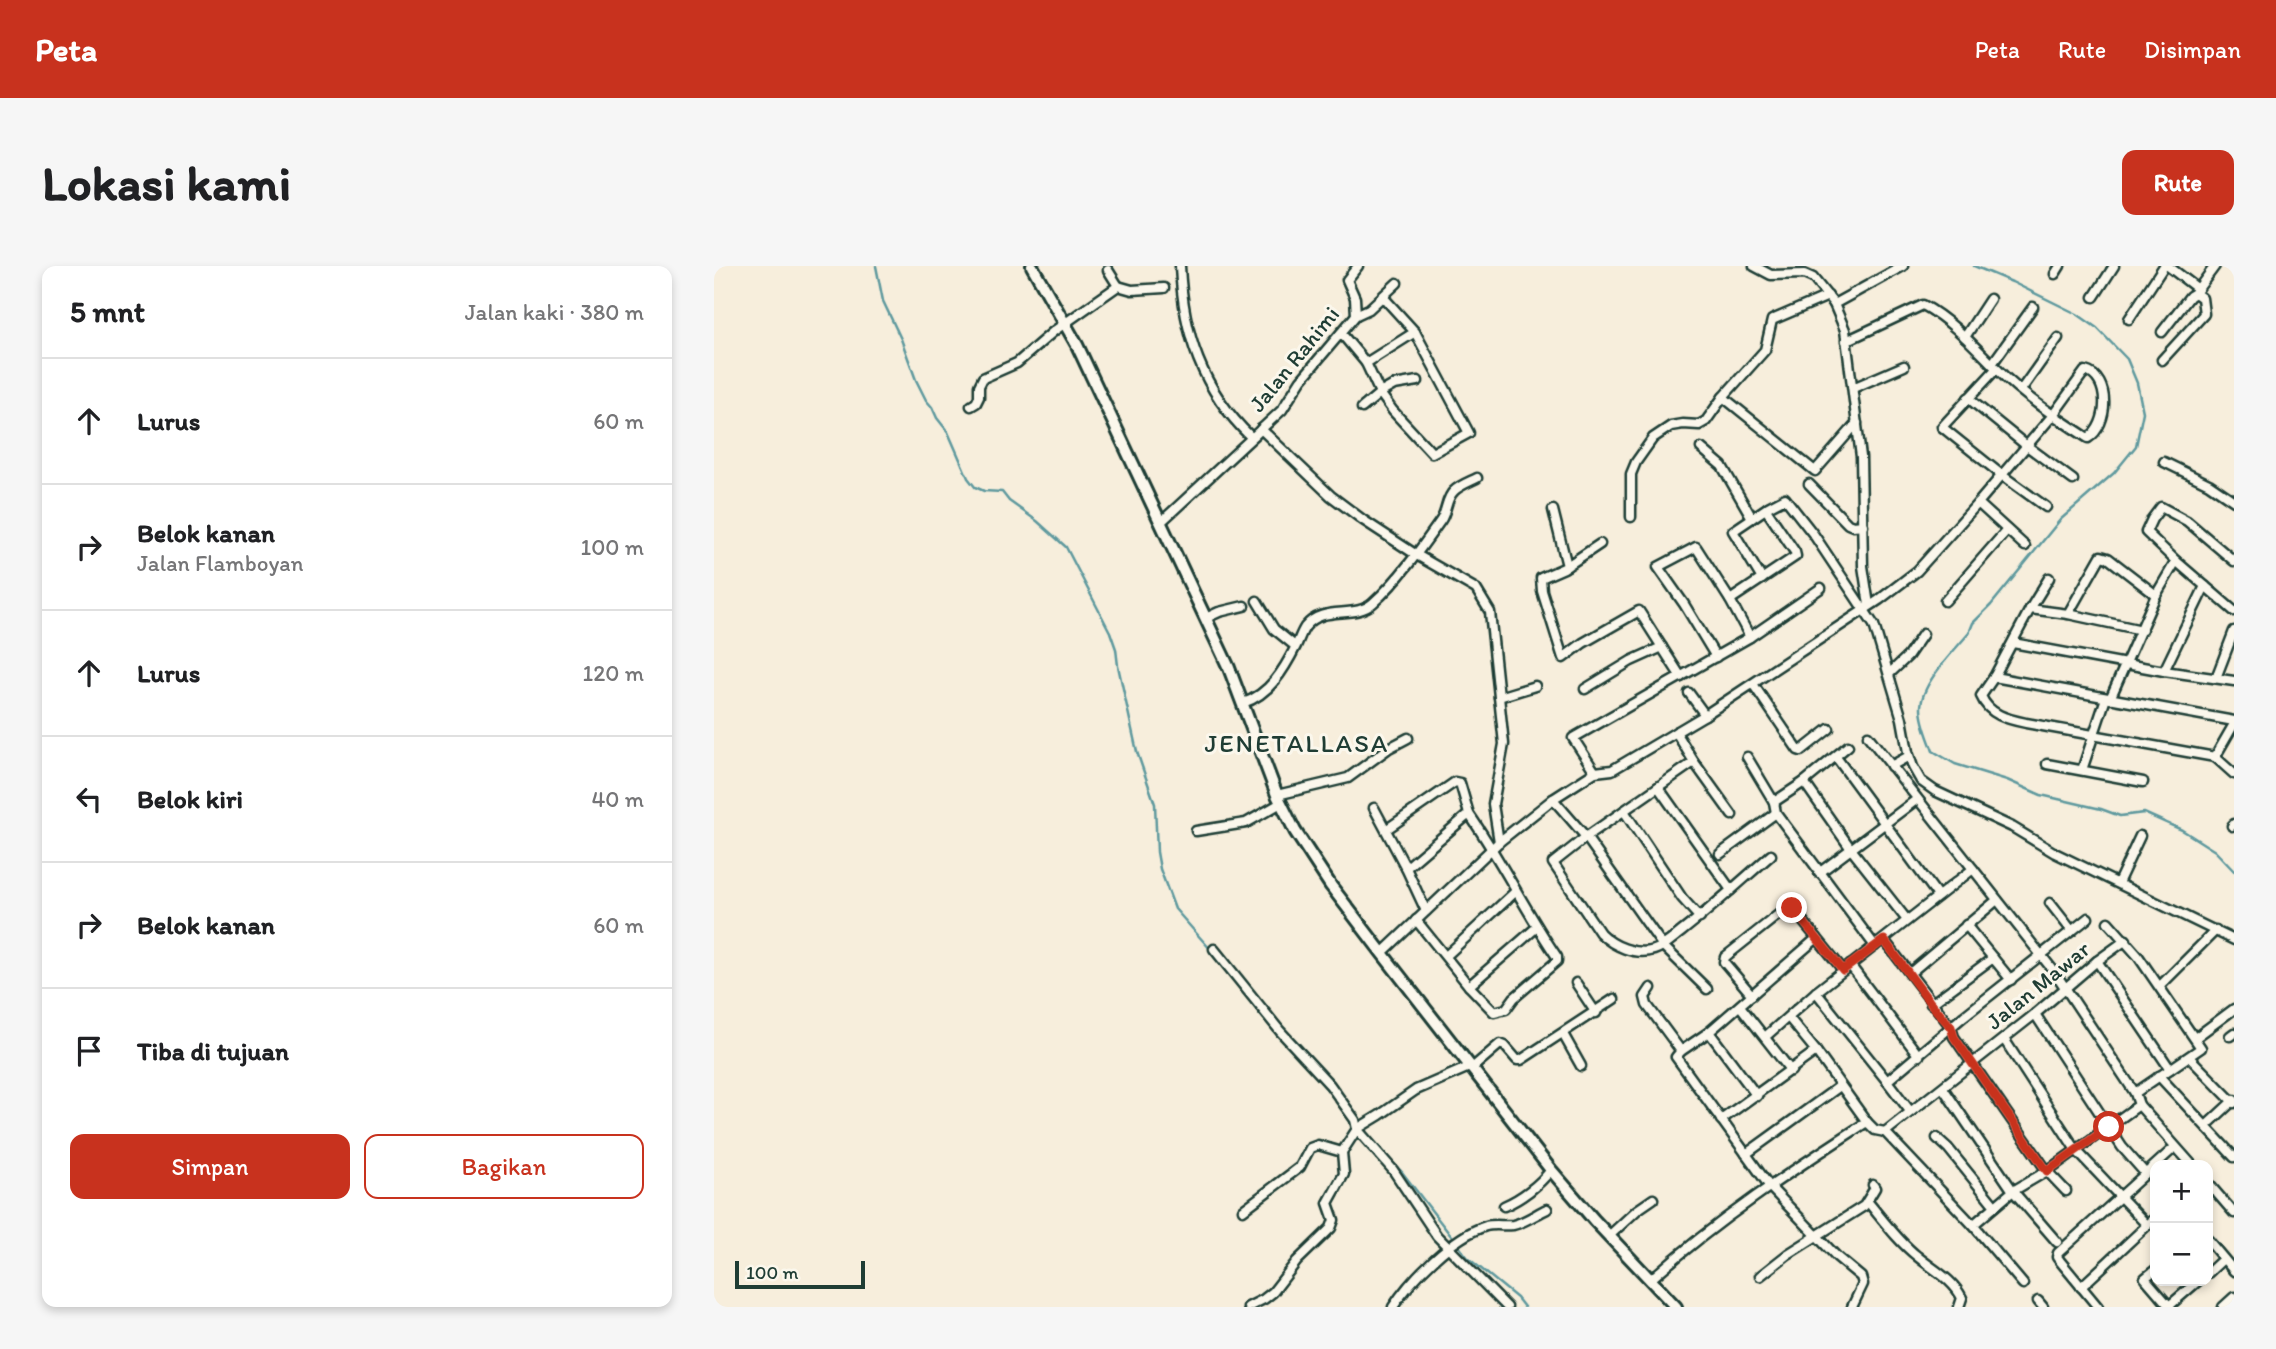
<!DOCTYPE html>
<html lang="id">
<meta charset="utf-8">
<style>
:root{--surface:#fff;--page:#f6f6f6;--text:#202124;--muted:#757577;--line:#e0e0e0;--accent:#c8321e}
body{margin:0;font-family:Itim,sans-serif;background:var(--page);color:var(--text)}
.controls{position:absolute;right:21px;bottom:21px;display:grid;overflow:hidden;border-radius:14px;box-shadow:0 4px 10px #0003}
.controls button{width:63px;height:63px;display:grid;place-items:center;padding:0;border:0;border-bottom:2px solid var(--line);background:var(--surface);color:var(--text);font:35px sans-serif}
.scale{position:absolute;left:21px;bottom:18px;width:130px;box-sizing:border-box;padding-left:7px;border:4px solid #1f3d34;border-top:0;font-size:19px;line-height:24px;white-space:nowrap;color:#1f3d34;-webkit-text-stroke:5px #fbf7ec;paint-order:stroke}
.stop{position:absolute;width:21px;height:21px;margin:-16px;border:5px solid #c8321e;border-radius:50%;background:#fff}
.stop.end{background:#c8321e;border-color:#fff;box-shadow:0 2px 7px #0008}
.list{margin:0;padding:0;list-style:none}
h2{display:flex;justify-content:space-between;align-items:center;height:91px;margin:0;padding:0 28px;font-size:30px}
h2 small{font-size:23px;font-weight:400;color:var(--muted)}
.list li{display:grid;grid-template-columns:46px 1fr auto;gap:21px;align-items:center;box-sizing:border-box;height:126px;padding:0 28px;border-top:2px solid var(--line)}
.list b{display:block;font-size:26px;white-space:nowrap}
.list p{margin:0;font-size:23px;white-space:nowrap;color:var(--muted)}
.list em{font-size:23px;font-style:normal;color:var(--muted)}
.actions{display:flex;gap:14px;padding:21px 28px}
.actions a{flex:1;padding:16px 0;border:2px solid var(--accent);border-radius:14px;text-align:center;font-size:24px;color:var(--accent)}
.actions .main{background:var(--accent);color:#fff}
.icon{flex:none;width:38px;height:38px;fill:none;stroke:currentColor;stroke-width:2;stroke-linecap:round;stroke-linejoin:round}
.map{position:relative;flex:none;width:1520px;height:1041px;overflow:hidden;border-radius:14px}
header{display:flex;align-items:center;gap:42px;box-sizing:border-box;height:98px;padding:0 35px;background:var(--accent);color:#fff}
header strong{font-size:33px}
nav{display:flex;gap:38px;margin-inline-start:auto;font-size:24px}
.intro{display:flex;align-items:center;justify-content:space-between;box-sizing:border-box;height:168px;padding:0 42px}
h1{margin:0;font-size:49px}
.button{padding:18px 32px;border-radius:14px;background:var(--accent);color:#fff;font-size:24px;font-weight:700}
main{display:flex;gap:42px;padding:0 42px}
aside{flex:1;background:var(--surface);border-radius:14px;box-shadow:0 4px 10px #0003}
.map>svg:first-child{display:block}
</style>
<header>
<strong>Peta</strong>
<nav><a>Peta</a><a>Rute</a><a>Disimpan</a></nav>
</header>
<div class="intro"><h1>Lokasi kami</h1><a class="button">Rute</a></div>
<main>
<aside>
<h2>5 mnt<small>Jalan kaki · 380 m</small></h2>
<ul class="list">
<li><svg class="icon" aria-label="ahead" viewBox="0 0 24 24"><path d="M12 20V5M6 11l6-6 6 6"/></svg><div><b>Lurus</b></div><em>60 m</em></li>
<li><svg class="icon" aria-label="right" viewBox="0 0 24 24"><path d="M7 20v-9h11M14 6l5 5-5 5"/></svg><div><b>Belok kanan</b><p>Jalan Flamboyan</p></div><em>100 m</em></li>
<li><svg class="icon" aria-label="ahead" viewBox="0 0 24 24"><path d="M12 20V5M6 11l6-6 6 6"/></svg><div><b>Lurus</b></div><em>120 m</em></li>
<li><svg class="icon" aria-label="left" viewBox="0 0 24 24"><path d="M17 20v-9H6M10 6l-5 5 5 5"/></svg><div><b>Belok kiri</b></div><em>40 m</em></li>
<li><svg class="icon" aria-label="right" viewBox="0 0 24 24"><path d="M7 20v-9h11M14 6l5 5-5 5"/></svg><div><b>Belok kanan</b></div><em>60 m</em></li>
<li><svg class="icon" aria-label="arrive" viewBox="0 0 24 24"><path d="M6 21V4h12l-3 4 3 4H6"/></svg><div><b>Tiba di tujuan</b></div></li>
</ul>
<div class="actions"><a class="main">Simpan</a><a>Bagikan</a></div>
</aside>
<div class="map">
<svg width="1520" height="1041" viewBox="0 0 1520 1041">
<rect width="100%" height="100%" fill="#f7eedc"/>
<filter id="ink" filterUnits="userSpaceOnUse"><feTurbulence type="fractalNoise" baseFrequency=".0143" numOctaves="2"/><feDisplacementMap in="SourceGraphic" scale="14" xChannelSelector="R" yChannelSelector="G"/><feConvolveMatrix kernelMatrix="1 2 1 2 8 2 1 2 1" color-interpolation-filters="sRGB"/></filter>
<g filter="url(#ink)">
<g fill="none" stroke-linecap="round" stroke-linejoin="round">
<g stroke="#5e999e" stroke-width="2.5">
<polyline points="162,0 169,35 187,73 202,114 212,134 218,141 223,152 234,166 254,212 261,221 270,225 288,226 295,235 323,255 352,281 396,366 402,383 404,400 423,486 441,538 443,586 446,603 461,643 497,684"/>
<path d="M1260 0 1298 16 1363 48 1383 62 1413 93 1423 117 1429 146 1422 180 1400 207 1346 254 1277 339 1259 357 1255 367C1240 385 1207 417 1207 442 1207 456 1214 471 1219 485L1241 498 1293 514 1327 529 1387 543 1406 550 1430 547 1468 564 1501 585 1520 605"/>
<polyline points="522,717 536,734"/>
<polyline points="593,799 629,843"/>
<polyline points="652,868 688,906 754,992 803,1032 810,1041"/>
</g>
<defs>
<g id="street">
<path d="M466 0C469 67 488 124 537 171"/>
<polyline points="1040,0 1057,9 1090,8 1099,12 1120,38 1131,64 1147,191 1149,300 1155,339"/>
<polyline points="1454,0 1484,23"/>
<polyline points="394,4 404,20"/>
<polyline points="1341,8 1346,0"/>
<polyline points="1380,31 1400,0"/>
<polyline points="1120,38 1189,0"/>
<polyline points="642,49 655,43 683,17"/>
<polyline points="1415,53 1450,0"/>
<polyline points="1448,66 1476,30 1481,27"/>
<polyline points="627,67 652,97 666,127 679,145 718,187 755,167 701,66"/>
<polyline points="1251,71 1276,33"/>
<polyline points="1448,94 1490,48 1488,32 1481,27 1501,0"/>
<polyline points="652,97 701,66 670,32"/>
<polyline points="1278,98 1319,41"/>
<polyline points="1282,103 1228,161 1289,210 1332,241"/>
<polyline points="1139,122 1190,100"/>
<polyline points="1307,124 1344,72"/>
<polyline points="1009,131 1101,205 1143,157"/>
<polyline points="1254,132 1313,180 1359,214"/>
<polyline points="257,140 262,137 265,131 265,120 269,112 303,97 340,65 404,20 418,24 450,22"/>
<polyline points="648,142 666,127 680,119 704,115"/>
<polyline points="547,163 617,230 649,254 701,288 762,323 776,346 790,478 779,538 785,576"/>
<polyline points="987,182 1008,200 1038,252"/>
<polyline points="1450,196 1495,218 1520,235"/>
<polyline points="1095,218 1134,258 1139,260 1149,259"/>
<polyline points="1264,237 1311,280"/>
<polyline points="839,244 853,300"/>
<polyline points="917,251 917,208 922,196 939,172 957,160 969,158 985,159 992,155 1009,131 1051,84 1058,54 1114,30"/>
<polyline points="447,256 568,144 587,114 642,49 641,32 633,14 644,0"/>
<polyline points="886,278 850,302 827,312 828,325 849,392 869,377 925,345 967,411"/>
<polyline points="1462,295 1432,266 1438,253 1447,241 1473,255 1520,295"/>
<polyline points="1048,313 1019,265 1053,242"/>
<polyline points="1016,334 1082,290 1081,286 1053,245 1054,241 1071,232 1100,269 1160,359 1188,453 1194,486 1199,501 1207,515 1221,525 1298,561 1341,587 1520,674"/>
<polyline points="543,335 560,363 581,380"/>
<polyline points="1231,335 1293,264"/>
<polyline points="1316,343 1335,312"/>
<path d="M1354 348 1316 343 1280 411 1267 430C1275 449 1293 453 1312 457L1501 491 1520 508"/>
<polyline points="492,352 505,346 530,340"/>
<polyline points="1428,364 1354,348 1387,290 1394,292 1442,329"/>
<polyline points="1299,377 1450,405 1520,415"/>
<polyline points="1002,391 970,338 944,301 982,281 1016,334 1036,371"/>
<polyline points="1450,405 1491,320"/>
<polyline points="1175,408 1194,390 1209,368"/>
<polyline points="1280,411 1520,455"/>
<polyline points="1502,412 1520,365"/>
<polyline points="1039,418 1084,484 1087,485 1115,463"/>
<polyline points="871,423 917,395 948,381"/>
<polyline points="975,427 991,449"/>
<polyline points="785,431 821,420"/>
<polyline points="1396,433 1442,329 1462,295 1520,345"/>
<path d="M529 437C555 429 570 404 582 380 585 374 587 367 591 361 609 338 640 354 659 337 684 315 708 281 727 254 733 245 732 232 740 225 746 219 755 216 763 212"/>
<path d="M962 466 980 496 872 571 839 597 886 667C899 680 921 690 940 684 950 681 958 673 967 666 998 642 1027 615 1057 589"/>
<polyline points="1154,470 1342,708 1421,827"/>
<polyline points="1033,491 1060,536 1062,547 1161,680"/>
<polyline points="1122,491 1224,630"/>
<polyline points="1501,491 1520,458"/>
<polyline points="980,496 1018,549"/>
<polyline points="1333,498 1429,516"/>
<polyline points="1177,500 1195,490"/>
<polyline points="1368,504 1392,432"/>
<polyline points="881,506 859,472 1036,371 1107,322"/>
<polyline points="1090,516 1137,583 1193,654"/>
<polyline points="944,521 1017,624"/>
<polyline points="563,529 634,512 675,482 694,472"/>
<polyline points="839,533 872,571 949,680 993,723"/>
<polyline points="1060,536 1090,516 1134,480"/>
<polyline points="660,542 692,602 712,645"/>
<polyline points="910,545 968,632 986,652"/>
<polyline points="1518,560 1520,558"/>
<polyline points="673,563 741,516 746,517 755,548"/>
<polyline points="482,565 532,557 567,537"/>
<polyline points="1006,588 1062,547"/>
<path d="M692 602 755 548C787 594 811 644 843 691V695L800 732 792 743 780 746 755 720 702 654"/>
<polyline points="1105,607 1202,534"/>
<polyline points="1404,617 1426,570"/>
<polyline points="1336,637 1358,665"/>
<polyline points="1252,659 1297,714"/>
<polyline points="1170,674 1237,761 1240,771 1333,905 1352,925"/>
<polyline points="500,683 566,765 616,819 641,854 643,863 679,904 723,970 793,1041"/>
<path d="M668 687 785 576 839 533 881 506 898 504 991 449 1165 334 1203 305 1264 237 1339 149 1371 105C1397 111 1395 160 1374 172 1343 152 1309 130 1283 103 1261 81 1237 54 1209 39L1132 75"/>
<polyline points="732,690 801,626"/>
<polyline points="1383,695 1456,803"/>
<polyline points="1136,699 1205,790"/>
<polyline points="1129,704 1103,672 995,766 967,785 962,791 1056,921 1123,991 1147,1011 1149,1018 1138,1041"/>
<polyline points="1196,707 1283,634"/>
<polyline points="862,717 882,747"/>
<polyline points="755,720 823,661"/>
<polyline points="1446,720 1502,664"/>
<polyline points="937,722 931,731 933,739 967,785"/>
<polyline points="1102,726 1173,815 1250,750 1374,652"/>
<polyline points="1038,729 1010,696 1011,691 1074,641 1078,642 1103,672"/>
<polyline points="1217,738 1279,692"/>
<polyline points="1026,740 1077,805"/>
<polyline points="1321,748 1408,881 1431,907"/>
<polyline points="1075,752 1102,785"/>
<polyline points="995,766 1043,830"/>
<polyline points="849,768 867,800"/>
<polyline points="1516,770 1520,767"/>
<polyline points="1051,771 1102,726 1259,603"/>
<polyline points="1481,772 1520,743"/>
<polyline points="1290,773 1362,884 1433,959"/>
<polyline points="1475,791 1520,837"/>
<polyline points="757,803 786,778 791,780 803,794 807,794 900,733"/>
<polyline points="1445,810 1520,891"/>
<polyline points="1173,815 1196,845"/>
<polyline points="1229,822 1299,925 1343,976"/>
<polyline points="1425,839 1478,899"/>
<polyline points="1007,854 1102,785 1153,856"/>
<polyline points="1492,860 1520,834"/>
<polyline points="1171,866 1259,959 1299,925 1333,905 1425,839 1421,827 1487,782 1424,690 1394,656"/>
<polyline points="1223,872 1234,882 1281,940"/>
<polyline points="1032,888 1126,820"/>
<polyline points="1494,917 1520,947"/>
<path d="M1154 936C1169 954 1184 975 1203 990 1218 1003 1239 1013 1248 1032L1245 1041"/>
<path d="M790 940C807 933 825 919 837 904"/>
<polyline points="529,944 586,901 596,882 604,879 628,886"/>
<polyline points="1259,959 1309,1018"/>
<polyline points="895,970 923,944 939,933"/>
<polyline points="1494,974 1520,1005"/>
<polyline points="1441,1004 1431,1012 1456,1041"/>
<polyline points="1494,1007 1509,993"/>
<polyline points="1046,1010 1074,988 1150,940 1161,922 1159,919"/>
<path d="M936 1014C1003 954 1077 905 1153 856L1161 864 1171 866 1321 748 1383 695 1412 674"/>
<polyline points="1367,1021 1441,952"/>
<polyline points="1324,1035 1329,1041"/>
<polyline points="1455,1040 1484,1015"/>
<polyline points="534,1041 550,1033 559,1026 583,995 617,962 620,954 614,937 630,908 628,886 643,863 666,849 702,824 755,801"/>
<path d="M679 1041C697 1013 739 970 772 960 780 958 790 960 799 959 810 957 822 948 833 943"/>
<polyline points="1384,1041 1346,995 1343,991 1344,987 1461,881"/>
<polyline points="1509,1041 1520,1031"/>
</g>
<polyline id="secondary" points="318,0 363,79 515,402 563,529 581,565 617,620 668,687 837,904 880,954 962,1041"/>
</defs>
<use href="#street" stroke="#1f3d34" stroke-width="13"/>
<use href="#secondary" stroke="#1f3d34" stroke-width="16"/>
<use href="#street" stroke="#fbf7ec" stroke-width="8"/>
<use href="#secondary" stroke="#fbf7ec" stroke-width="10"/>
</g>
</g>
<g fill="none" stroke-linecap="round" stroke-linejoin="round" filter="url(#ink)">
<polyline stroke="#c8321e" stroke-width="9" points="1078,642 1129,704 1170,674 1217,738 1237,761 1240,771 1333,905 1395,861"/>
</g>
<g text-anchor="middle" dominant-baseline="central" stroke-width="6" stroke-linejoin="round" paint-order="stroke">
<g font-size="23" fill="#1f3d34" stroke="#fbf7ec">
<text transform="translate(580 93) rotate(-51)">Jalan Rahimi</text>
<text transform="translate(1324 719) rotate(-39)">Jalan Mawar</text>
</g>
<g font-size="26" letter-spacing="2" fill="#1f3d34" stroke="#fbf7ec">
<text x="583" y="477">JENETALLASA</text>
</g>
</g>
</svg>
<div class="controls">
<button>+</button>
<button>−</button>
</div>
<div class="scale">100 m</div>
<div class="stop" style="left:1395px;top:861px"></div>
<div class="stop end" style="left:1078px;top:642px"></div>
</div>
</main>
